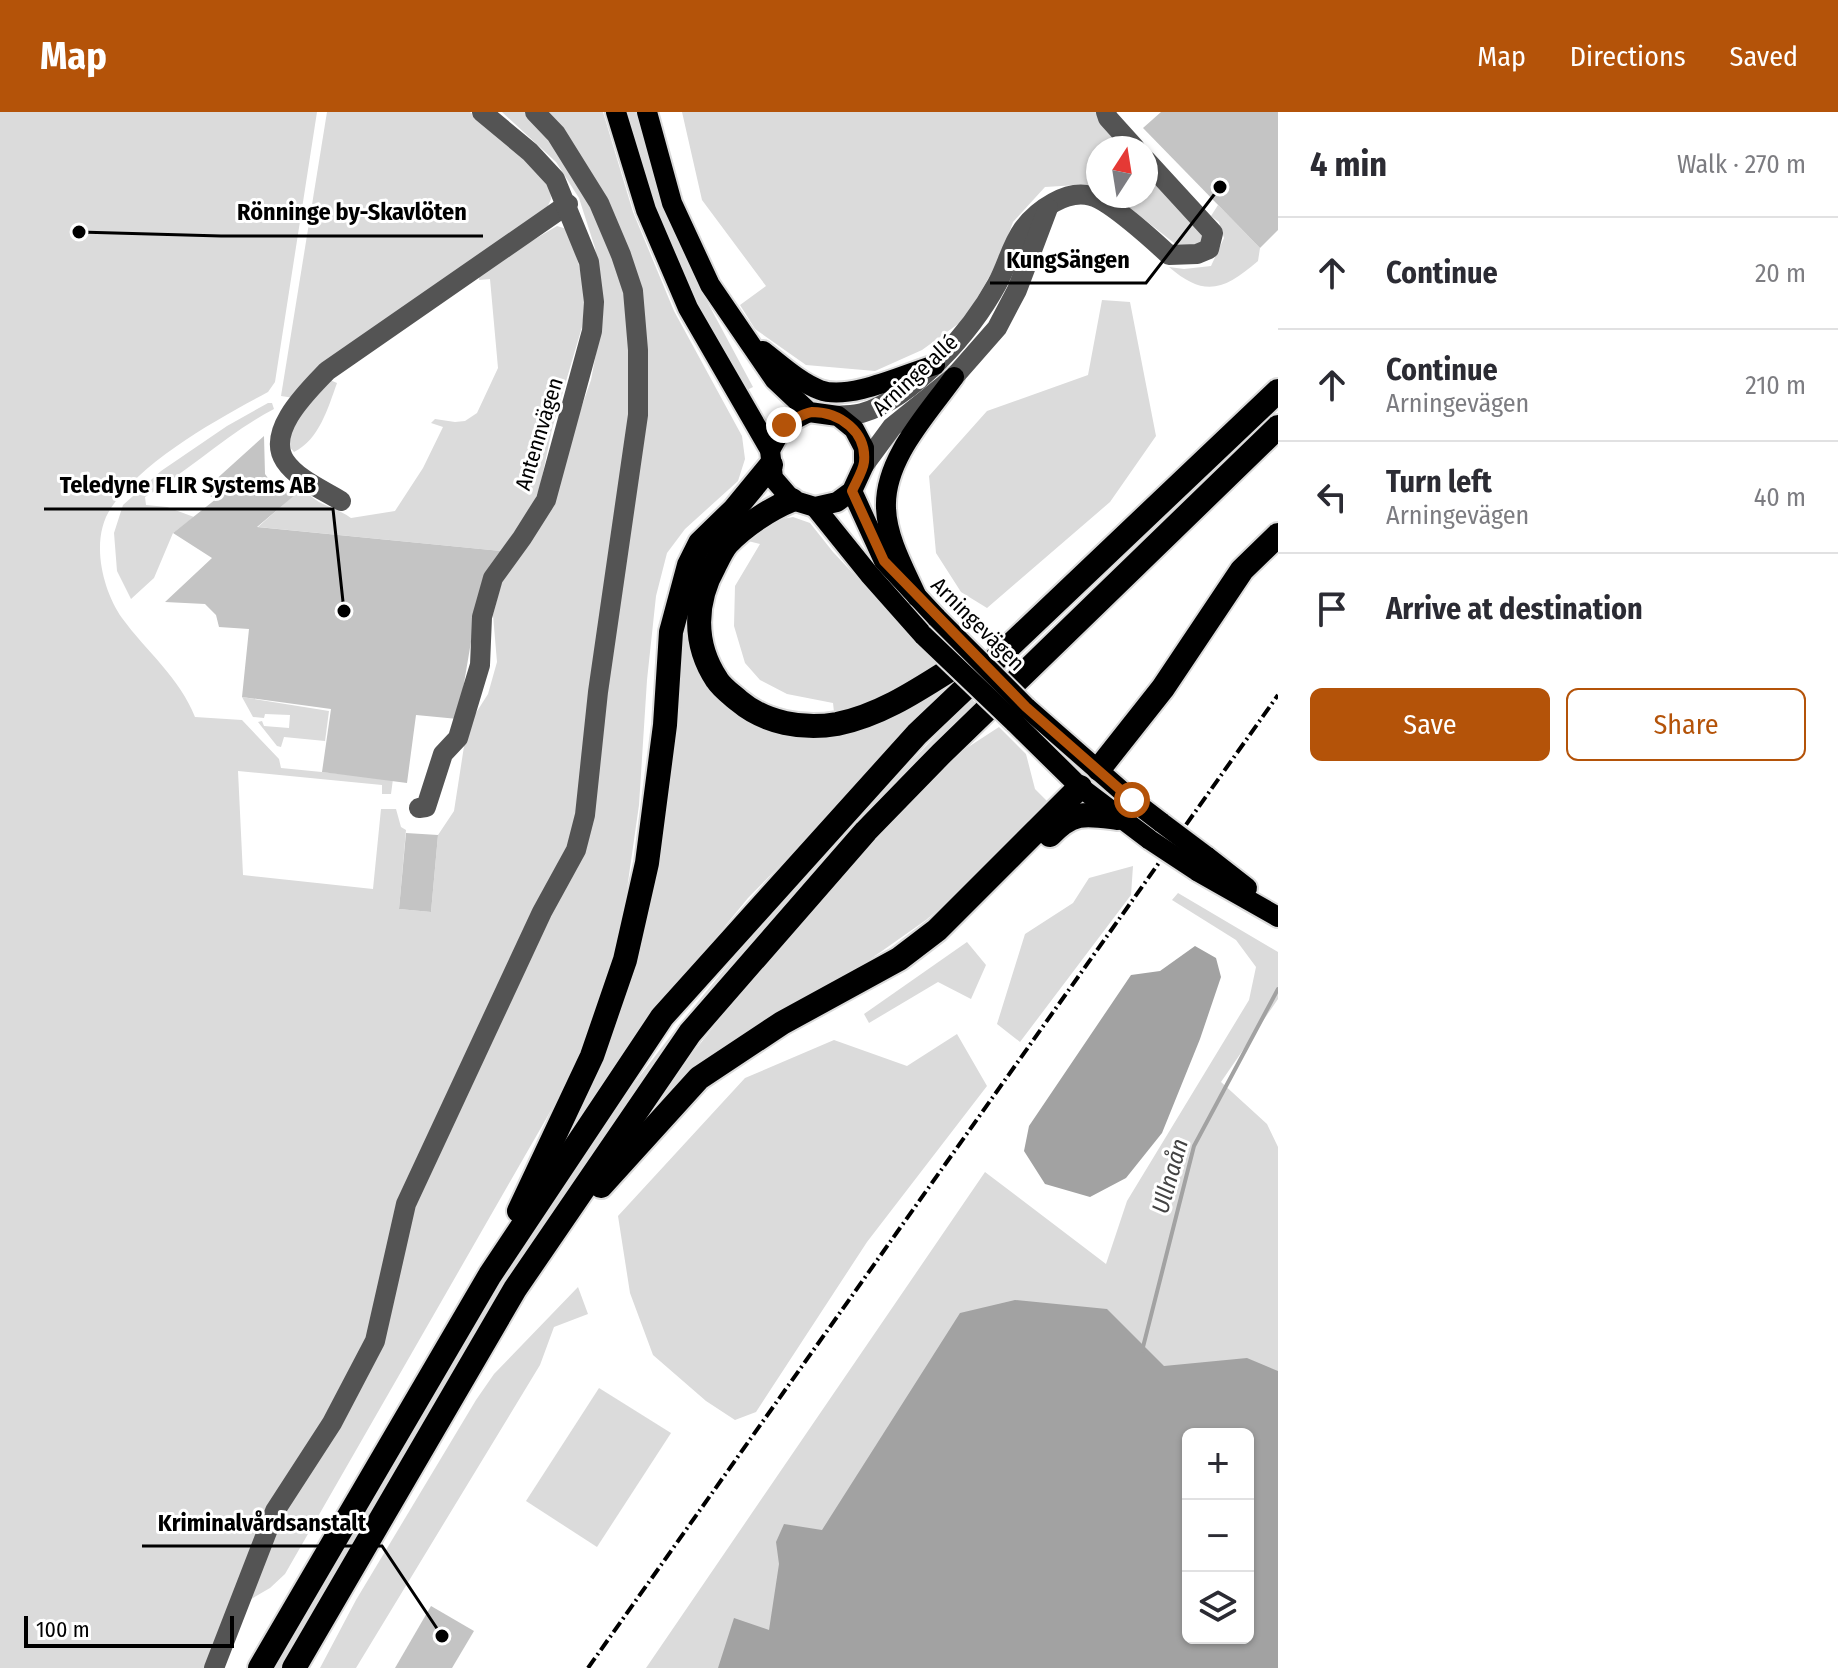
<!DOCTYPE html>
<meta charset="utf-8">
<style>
:root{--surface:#fff;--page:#f2f2f3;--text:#2b2b33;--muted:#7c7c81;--line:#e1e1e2;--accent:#b45309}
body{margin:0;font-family:"Fira Sans Condensed",sans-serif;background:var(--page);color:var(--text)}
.controls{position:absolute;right:24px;bottom:24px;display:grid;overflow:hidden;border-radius:12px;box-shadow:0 2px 6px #0004}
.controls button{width:72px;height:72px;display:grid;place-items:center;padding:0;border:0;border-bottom:2px solid var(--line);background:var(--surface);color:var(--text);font:40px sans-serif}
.compass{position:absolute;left:1086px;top:24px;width:72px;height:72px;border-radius:50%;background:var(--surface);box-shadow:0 2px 6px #0004;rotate:12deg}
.scale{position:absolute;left:24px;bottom:20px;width:210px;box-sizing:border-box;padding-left:8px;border:4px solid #000;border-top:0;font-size:22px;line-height:28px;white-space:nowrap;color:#000;-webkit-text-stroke:6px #fff;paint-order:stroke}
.stop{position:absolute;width:24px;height:24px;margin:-18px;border:6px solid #b45309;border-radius:50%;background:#fff}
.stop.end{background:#b45309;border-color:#fff;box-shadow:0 2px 8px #0008}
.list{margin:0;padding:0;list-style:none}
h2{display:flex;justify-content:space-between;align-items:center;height:104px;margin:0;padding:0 32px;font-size:34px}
h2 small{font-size:26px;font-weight:400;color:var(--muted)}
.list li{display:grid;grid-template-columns:52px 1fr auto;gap:24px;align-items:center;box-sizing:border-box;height:112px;padding:0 32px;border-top:2px solid var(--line)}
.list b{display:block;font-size:30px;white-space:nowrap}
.list p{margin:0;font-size:26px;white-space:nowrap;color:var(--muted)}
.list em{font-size:26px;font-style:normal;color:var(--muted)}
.actions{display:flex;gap:16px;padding:24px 32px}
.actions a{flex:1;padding:18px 0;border:2px solid var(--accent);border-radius:12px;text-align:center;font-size:28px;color:var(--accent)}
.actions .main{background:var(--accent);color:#fff}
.icon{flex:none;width:44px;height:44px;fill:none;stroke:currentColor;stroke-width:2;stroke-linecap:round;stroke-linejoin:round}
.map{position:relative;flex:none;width:1278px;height:1556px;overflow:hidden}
header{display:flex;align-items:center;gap:48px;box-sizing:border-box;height:112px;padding:0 40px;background:var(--accent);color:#fff}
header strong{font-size:38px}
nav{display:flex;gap:44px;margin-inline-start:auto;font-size:28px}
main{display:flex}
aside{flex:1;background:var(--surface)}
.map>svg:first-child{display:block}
</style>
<header>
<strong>Map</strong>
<nav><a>Map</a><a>Directions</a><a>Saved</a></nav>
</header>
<main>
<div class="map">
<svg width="1278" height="1556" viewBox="0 0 1278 1556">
<rect width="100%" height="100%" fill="#fff"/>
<g fill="#dbdbdb">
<path d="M0 0H317L275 270 268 280C219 306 141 349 111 396 90 427 102 477 122 506 146 539 180 566 195 605L242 608 279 647 281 656 393 667 391 682H382V673L238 659 243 763 373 777 381 697H396L401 715 406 718 399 797 431 800 438 723 454 699 467 615 488 582 497 550 493 503 502 468 570 328 591 268 603 204 595 136 579 86 556 50 502 0H528L556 30 639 188 545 0H603L633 100 674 199 742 324 745 347 738 369 685 417 667 441 656 484 647 568 639 693 623 805 599 902 573 960 285 1462 270 1476 229 1500 208 1556H0Z"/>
<polygon points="327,0 470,0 520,39 550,75 551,87 547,96 294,286 281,284"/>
<polygon points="628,0 635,0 664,91 688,154 753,275 745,279 679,155 659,101"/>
<polygon points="682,0 1097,0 1122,36 1098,36 1098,78 1078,73 1045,75 1013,110 1000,146 965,207 922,238 875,259 806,253 755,217 740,193 766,174 702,88"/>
<polygon points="1146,61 1201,119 1203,127 1198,135 1179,135 1115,84 1146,84"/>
<path d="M1218 93 1260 136 1258 149C1224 178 1205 186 1169 155L1184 157 1211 154 1224 126 1219 110 1211 104Z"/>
<path d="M557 114 567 117C580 154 588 175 582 215L552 317 540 375 532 395 501 439 258 415 295 382 285 380 296 372C304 378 311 385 319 390 330 396 340 398 351 406L395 399 423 356 443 315 431 311 435 307 455 310 465 309 477 301 498 256 490 167 479 168V160Z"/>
<polygon points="1102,188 1130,190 1156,324 1110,390 987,496 961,480 936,441 929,364 987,299 1088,263"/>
<path d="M330 268 337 271C328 296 319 328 294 340L287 332 293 306Z"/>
<path d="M268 291H272L274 297C228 321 190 358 145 385L146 393 167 395 194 405 173 421 154 466 131 487 117 459 114 421 123 393 161 359 227 314Z"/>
<path d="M793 405 810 411 833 440 938 552C904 574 873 591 834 600L833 591 787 582 760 568 745 551 734 514 735 474 760 432 748 429 777 408Z"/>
<polygon points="695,470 686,513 694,546 717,583 821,625 874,615 953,568 956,574 748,786 699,846 563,1033 613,923 642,832 655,767 674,552"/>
<polygon points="242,585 329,599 324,637 325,629 284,625 281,635 277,634 258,610 262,609 264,614 289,616 290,603 265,602 264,606 253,605"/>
<path d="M972 587 977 593 605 1025 550 1103 488 1197 281 1556H272C381 1371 483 1180 609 1006 718 855 841 719 972 587Z"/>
<polygon points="999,615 1026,642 1035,677 1049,691 959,780 926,808 656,998 651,998 651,993 744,877 843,761 956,643"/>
<polygon points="1133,754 1131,783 1020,930 997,912 1025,822 1073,791 1089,766"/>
<polygon points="1178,781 1278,840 1278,887 1221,970 1267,1012 1278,1035 1278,1297 1225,1286 814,1556 646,1556 985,1060 1106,1152 1127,1089 1249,888 1256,855 1236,828 1172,788"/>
<polygon points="967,830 986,853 971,887 938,870 869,911 864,902"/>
<polygon points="957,922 987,974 867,1130 756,1300 735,1308 706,1289 653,1243 630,1181 618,1104 745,966 834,928 907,954"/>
<polygon points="578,1175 588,1202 554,1215 540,1253 356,1556 320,1556 356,1488 476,1288 494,1262"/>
<polygon points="599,1276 671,1321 597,1435 526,1389"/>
</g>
<g fill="#a2a2a2" fill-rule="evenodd">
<polygon points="1195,834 1216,846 1221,865 1200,927 1162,1021 1126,1066 1090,1085 1045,1072 1024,1039 1029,1014 1131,863 1160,859"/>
<path d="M1015 1188 1107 1197 1164 1254 1247 1246 1278 1259V1556H718L734 1506 769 1518 779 1452 776 1430 784 1412 822 1418 960 1201ZM1188 1322H1248V1526H1188Z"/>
</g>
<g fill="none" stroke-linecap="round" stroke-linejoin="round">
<polyline stroke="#a2a2a2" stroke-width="4" points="1142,1239 1194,1034 1278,877"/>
</g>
<g fill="#c4c4c4">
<polygon points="1161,0 1278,0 1278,118 1260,136 1143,16"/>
<polygon points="264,324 265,362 274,374 296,382 257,415 501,439 477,494 458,607 416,603 407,671 322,660 331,597 242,585 249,517 219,515 216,503 205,492 165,490 212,446 173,421 216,387 202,380"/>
<polygon points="406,721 438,723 431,800 399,797"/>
<polygon points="431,1494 474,1519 452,1556 395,1556"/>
</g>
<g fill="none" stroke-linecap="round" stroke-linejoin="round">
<defs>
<g id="major">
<polyline points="616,0 646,98 688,196 770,338 773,366 792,388 815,395 837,390 852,379 864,353 864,336 854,317 838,304 809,300 775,268 710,173 672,91 647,0"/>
<path d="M763 239C780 252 799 270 820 278 849 289 905 262 935 253"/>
<polyline points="770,338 784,313 809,300"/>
<polyline points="852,379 884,449 937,506"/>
<polyline points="815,395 869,462 924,524"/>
<path d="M917 485C905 458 887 427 886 396 884 347 927 303 954 265"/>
<polyline points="1026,595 1132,688 1162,711"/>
<polyline points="1014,610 1080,675 1150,728"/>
<polyline points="1206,744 1247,776"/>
<polyline points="1197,759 1278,805"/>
</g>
<g id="highway">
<path d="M792 388C770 397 744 414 727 432 722 438 718 447 715 453 694 490 693 532 717 568 722 576 732 583 739 589 765 611 803 618 837 612 887 602 929 570 972 544"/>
<polyline points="1099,657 1163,576 1242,458 1278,423"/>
<path d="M1050 723C1073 698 1087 702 1118 706"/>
<polyline points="601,1074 699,966 782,911 899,847 937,818 1080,675"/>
<polyline points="519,1099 592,944 625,848 647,751 665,613 671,520 689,453 700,431 734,398 771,353"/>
<polyline points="260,1556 490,1163 662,905 917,622 1278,279"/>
<polyline points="294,1556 515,1177 690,921 866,719 941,642 1278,315"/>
</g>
</defs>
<use href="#major" stroke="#dbdbdb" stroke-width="24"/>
<use href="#highway" stroke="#dbdbdb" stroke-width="28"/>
<g stroke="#545454" stroke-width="20">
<polyline points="1106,0 1108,6 1135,36"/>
<path d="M838 304C846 303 855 303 862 301 914 286 972 218 997 172 1007 154 1011 134 1023 117 1037 98 1067 77 1091 84 1109 88 1154 129 1169 143L1197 142 1209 137 1213 121 1146 48"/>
<polyline points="864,353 892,315 954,265 997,216 1017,178 1048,96"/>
<path d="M341 389C323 378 297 367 285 349 265 319 309 278 327 259L568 92"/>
<polyline points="419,696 426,695 443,642 458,626 480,553 482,505 493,466 522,426 546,388 592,219 594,190 589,150 555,67 530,40 482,0"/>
<polyline points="214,1556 275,1399 332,1311 375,1229 406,1092 542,800 576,738 585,703 598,580 638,303 638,238 633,179 621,143 599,91 556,22 535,0"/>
</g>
<use href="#major" stroke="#000" stroke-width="20"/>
<use href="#highway" stroke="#000" stroke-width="24"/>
<polyline stroke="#000" stroke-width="4" stroke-dasharray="12 4 2 4" stroke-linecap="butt" points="588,1556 1278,583"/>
<defs>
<g id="major-bridge">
<polyline points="937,506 1026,595"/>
<polyline points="924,524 1014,610"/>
<polyline points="1162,711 1206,744"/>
<polyline points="1150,728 1197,759"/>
</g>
</defs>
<use href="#major-bridge" stroke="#dbdbdb" stroke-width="24" stroke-linecap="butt"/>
<use href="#major-bridge" stroke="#000" stroke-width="20"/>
</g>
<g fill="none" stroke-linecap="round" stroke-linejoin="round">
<path stroke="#b45309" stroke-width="10" d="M784 313C792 309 803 301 812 300 840 300 867 320 864 350 863 359 856 370 852 379L884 449 1026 595 1132 688"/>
</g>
<g text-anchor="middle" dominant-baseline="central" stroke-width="6" stroke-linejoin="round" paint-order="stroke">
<g font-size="22" fill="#000" stroke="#fff">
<text transform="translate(915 263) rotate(-43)">Arninge allé</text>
<text transform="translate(539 322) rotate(-73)">Antennvägen</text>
<text transform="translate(978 512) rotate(45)">Arningevägen</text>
</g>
<g font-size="24" font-style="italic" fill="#434343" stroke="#fff">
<text transform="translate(1170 1064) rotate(-74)">Ullnaån</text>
</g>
</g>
<path fill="none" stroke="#000" stroke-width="3" d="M79 120L221 124H483M1220 75L1146 171H990M344 499L333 397H44M442 1524L382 1434H142"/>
<g fill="#000" stroke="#fff" stroke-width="3">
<circle cx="79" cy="120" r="8"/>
<circle cx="1220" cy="75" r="8"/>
<circle cx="344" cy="499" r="8"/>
<circle cx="442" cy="1524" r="8"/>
</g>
<g font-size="24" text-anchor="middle" font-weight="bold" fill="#000" stroke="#fff" stroke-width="6" stroke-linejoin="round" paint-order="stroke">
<text x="352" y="108">Rönninge by-Skavlöten</text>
<text x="1068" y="156">KungSängen</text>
<text x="188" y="381">Teledyne FLIR Systems AB</text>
<text x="262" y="1419">Kriminalvårdsanstalt</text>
</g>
</svg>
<div class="controls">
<button>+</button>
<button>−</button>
<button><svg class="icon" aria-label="layers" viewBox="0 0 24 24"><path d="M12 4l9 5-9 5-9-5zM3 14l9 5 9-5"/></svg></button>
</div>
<svg class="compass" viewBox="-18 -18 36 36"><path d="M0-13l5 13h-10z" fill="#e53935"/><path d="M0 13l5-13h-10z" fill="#7c7c81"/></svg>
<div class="scale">100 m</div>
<div class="stop" style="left:1132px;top:688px"></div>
<div class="stop end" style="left:784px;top:313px"></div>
</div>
<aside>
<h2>4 min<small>Walk · 270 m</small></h2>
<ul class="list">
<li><svg class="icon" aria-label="ahead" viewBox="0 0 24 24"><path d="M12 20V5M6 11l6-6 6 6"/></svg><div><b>Continue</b></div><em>20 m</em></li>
<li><svg class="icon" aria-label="ahead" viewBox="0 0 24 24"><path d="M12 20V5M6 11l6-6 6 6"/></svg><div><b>Continue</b><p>Arningevägen</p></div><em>210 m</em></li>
<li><svg class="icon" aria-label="left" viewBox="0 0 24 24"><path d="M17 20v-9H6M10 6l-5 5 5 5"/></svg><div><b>Turn left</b><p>Arningevägen</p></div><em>40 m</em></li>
<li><svg class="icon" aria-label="arrive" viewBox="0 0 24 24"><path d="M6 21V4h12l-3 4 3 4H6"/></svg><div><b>Arrive at destination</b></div></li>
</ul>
<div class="actions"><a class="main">Save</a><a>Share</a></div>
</aside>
</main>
